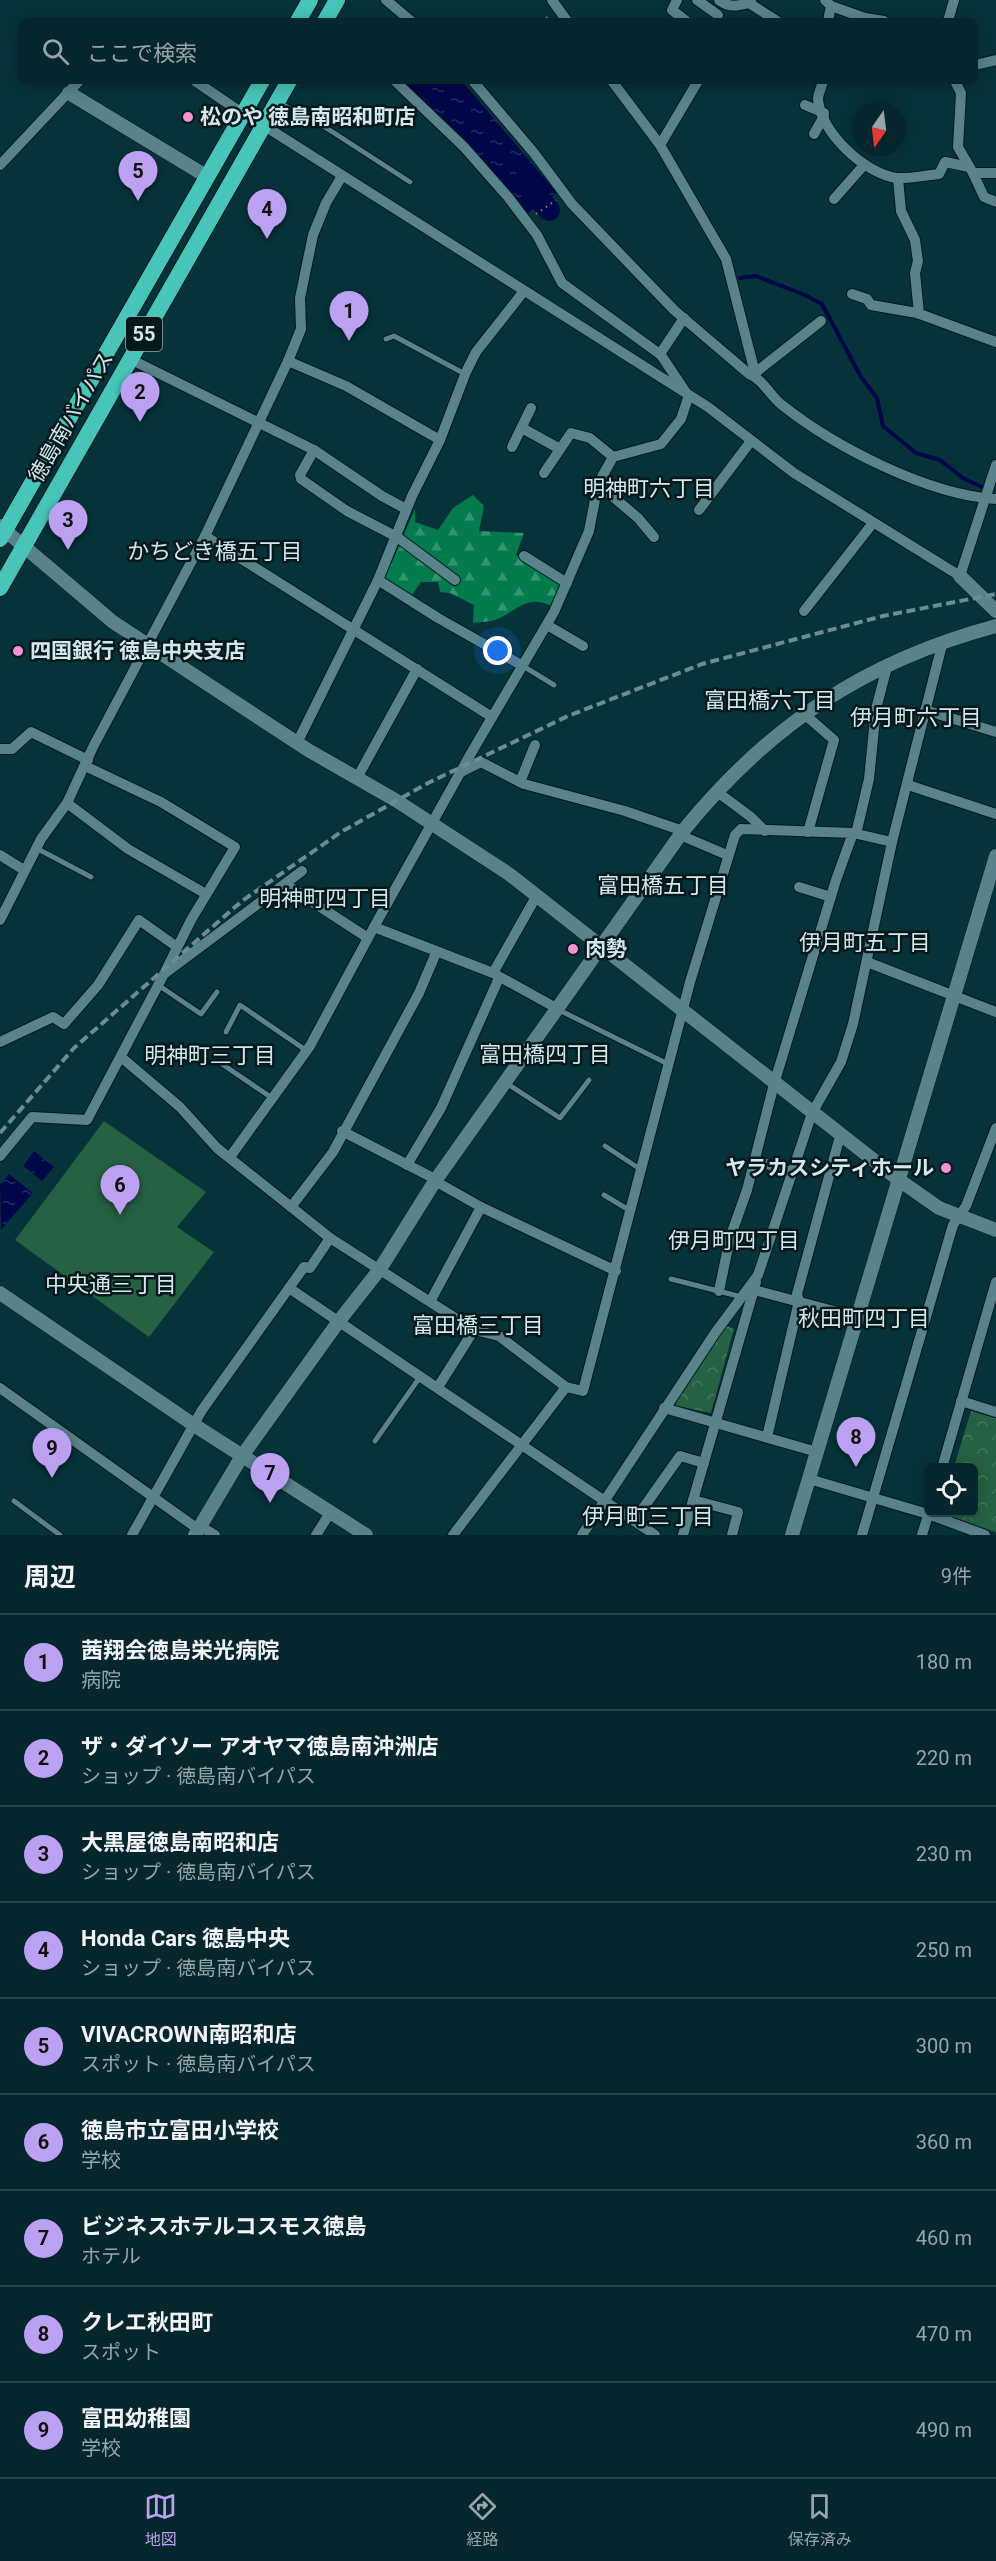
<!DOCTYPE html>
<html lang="ja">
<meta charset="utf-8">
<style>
:root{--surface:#04262c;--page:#123238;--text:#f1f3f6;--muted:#97a5a9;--line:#254348;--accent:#bca0f2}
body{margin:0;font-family:Roboto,"Noto Sans JP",sans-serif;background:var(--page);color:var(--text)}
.controls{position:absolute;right:18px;bottom:18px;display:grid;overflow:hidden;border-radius:9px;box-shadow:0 3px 15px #0003}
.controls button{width:54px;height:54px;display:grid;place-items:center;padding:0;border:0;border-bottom:2px solid var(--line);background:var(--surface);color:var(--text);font:30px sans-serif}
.compass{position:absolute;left:852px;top:102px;width:54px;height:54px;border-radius:50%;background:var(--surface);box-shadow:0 3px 15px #0003;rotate:194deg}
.you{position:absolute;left:498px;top:651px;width:21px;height:21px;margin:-15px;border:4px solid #fff;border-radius:50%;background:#1a73e8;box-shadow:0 0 0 9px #1a73e833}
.badge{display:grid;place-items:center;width:39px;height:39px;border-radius:50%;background:var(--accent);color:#111;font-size:20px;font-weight:700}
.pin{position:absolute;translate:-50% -50px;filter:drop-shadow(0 2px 3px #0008)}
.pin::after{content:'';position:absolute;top:32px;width:21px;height:18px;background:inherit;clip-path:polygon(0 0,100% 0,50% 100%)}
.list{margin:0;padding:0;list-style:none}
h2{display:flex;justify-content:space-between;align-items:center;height:78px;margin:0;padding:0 24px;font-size:26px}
h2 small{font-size:20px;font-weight:400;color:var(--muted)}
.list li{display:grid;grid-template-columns:39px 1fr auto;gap:18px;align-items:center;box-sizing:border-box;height:96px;padding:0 24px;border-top:2px solid var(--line)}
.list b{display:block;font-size:22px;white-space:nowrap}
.list p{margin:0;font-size:20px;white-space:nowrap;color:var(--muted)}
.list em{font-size:20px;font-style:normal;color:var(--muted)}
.icon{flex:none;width:33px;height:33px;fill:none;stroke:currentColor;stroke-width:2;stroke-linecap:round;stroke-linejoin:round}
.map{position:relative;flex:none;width:996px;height:1535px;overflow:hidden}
.search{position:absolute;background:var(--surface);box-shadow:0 3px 15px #0003;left:18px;right:18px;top:18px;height:66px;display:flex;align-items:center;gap:15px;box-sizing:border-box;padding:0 21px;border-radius:9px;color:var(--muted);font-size:22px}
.sheet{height:942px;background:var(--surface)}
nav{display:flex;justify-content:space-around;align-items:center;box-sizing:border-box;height:84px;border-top:2px solid var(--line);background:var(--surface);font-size:16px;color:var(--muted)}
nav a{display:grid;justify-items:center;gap:3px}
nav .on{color:var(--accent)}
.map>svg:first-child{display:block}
</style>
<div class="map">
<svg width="996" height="1535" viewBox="0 0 996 1535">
<defs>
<pattern id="forest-firs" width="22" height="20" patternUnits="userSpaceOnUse" patternTransform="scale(1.5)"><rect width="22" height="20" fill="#037b4d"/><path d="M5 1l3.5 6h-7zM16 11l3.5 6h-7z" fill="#339470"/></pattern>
<pattern id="park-crowns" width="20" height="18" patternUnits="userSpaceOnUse" patternTransform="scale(1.5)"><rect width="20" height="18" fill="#256143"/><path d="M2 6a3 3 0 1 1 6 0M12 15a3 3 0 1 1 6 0" fill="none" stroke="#44785e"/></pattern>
<pattern id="water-ripples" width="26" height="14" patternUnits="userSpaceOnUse" patternTransform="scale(1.5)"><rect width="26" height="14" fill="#000748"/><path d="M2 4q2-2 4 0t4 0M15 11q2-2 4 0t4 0" fill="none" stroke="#242b63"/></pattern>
</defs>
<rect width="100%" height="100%" fill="#06333a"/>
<polygon fill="#256143" points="104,1121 206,1192 177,1227 214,1252 149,1337 15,1240"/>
<path fill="url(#forest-firs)" d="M473 495 484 506 479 531 524 533 516 555 561 584 553 607C526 592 515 614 492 621 486 622 479 622 473 623L474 605 450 593 440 592 438 582H421L412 595 385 578 415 509V522L438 530 453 508Z"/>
<g fill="url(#park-crowns)">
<polygon points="727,1326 734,1329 711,1413 677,1406 675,1399"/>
<polygon points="971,1411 996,1418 996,1532 940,1515 941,1513 974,1512 974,1468 954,1467"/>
</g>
<g fill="url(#water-ripples)">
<polygon points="400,81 462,81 557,193 528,213"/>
<polygon points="34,1151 54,1167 42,1181 23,1166"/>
<polygon points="9,1174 33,1193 1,1230 0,1184"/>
</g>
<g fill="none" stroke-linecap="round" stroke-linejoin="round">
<polyline stroke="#000748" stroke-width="4" points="740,278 756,276 805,295 822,304 861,377 877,398 883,426 916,453 940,460 963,478 982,487"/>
<polyline stroke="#000748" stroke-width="22" points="524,182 549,210"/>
<defs>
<g id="service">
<polyline points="279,103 314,120 410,182"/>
<polyline points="386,339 394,336 465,374"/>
<polyline points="523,666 554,685"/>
<polyline points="36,848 91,877"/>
<polyline points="158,985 201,1014 217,992"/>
<polyline points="559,1010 668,1064"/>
<polyline points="226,1032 240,1005 307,1051"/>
<polyline points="219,1062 272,1098"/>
<polyline points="506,1083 560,1118 589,1080"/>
<polyline points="605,1146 640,1169"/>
<polyline points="604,1195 629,1210"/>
<polyline points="671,1279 742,1297"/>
<polyline points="375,1441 420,1377"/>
<polyline points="14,1501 60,1535"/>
</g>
<g id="minor">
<polyline points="386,0 411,21"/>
<polyline points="552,0 567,21"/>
<polyline points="677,0 672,10 686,21"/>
<polyline points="697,0 718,15"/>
<path d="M719 0C729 8 738 6 749 3"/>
<polyline points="751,0 749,3 777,21"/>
<polyline points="825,0 831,6 828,21"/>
<polyline points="831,6 865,18 884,21"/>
<polyline points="948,21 954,0"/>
<polyline points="975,65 996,60"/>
<polyline points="195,81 242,113"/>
<polyline points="395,81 464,147 508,197 537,235 562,283 661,355 685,391"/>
<path d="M473 81 534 153 572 204 674 310 749 374C763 379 770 396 782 405 835 447 928 495 996 499"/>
<polyline points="612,81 660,145 726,259 756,377"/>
<path d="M823 81C822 86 818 94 818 99 820 132 865 174 897 178 910 179 926 175 939 174L945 162 969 167"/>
<polyline points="955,81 961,93 958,147 973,173 996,173"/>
<polyline points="805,105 824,113"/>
<polyline points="263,125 708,407 794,473 960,576 996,465"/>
<polyline points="814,134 824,116"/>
<polyline points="660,145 698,81"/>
<polyline points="0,165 79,81"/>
<polyline points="973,173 984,197 996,202"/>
<polyline points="898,178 901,211 915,240 918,261 915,273 919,314"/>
<polyline points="834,199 864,165"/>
<polyline points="852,294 867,299 871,305 917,313 996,342"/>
<polyline points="660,354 684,318"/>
<polyline points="130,359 314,450 300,475 301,479 347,511 397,537 455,580"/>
<polyline points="288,361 301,329 300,298 313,235 326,203 342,176"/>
<polyline points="755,373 821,321"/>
<polyline points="522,428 560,449"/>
<polyline points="440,440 466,372 476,352 524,291"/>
<polyline points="512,447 531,408"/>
<polyline points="314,450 382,496 406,509"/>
<polyline points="544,473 571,433 590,438 613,457"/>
<polyline points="598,484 638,518 654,537"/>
<polyline points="699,510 751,441"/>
<polyline points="205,536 288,361 346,386 440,440 412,496 378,580"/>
<polyline points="524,556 567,583"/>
<polyline points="804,611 873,523"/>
<polyline points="547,625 583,646"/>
<polyline points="925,710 996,732"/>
<polyline points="803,713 834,740 808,832"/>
<polyline points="297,743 378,580 438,618 523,666"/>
<polyline points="0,749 12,749 31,732 88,760"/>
<polyline points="85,766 161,802 235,847 191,920 166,970"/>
<polyline points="461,772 481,762 524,784 625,811 683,831"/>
<polyline points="357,778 417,669"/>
<polyline points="520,782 535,745"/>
<polyline points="908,785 996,814"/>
<polyline points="716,791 751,817 765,831"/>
<polyline points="67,803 128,849 206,894"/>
<polyline points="853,833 892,842"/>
<polyline points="856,834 869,779 876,709 888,663"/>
<polyline points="680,835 727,855"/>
<polyline points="0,855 24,870"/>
<polyline points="285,884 368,938"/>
<polyline points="799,887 831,897"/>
<polyline points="0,920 41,839 67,803 93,747 205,536 492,717"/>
<polyline points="867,962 996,1012"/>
<polyline points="493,973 537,895"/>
<polyline points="558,1009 493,973 374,927 470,755 554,612 589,531 598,484 613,457 661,444 681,419 689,395"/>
<polyline points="0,1042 53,1017 64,1024 98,985 139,920 177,947"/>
<polyline points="121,1057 180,1107 217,1148 330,1238 474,1330 499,1336 566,1387"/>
<polyline points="342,1131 437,1180"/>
<polyline points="0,1156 32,1117 87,1120 164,974 302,871"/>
<polyline points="230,1157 310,1046 374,927"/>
<polyline points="754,1160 791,1172"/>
<polyline points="407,1165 441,1108 499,978"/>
<polyline points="435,1181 481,1207 616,1271"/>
<polyline points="291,1207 333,1152 419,993 436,953"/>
<polyline points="289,1288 655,1535"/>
<polyline points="754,1290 857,1317"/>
<polyline points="431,1300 481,1207"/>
<polyline points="438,1387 474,1330"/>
<polyline points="0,1388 198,1529"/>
<polyline points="961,1401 996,1412"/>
<polyline points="664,1408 817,1452"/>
<polyline points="767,1437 799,1301 797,1294 840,1136"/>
<polyline points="942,1468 996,1282"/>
<polyline points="809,1479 928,1514 985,1535"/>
<polyline points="693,1500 738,1512 732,1535"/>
<polyline points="634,1521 680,1456 704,1463"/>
<polyline points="200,1526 215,1535"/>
<polyline points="132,1535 202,1410 304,1267 310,1268 330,1238"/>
<polyline points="316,1535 330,1513"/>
<polyline points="453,1535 566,1387 583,1391 690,982 735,835 741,829 853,833 836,880 774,1084 747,1190 730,1238 719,1291"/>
<polyline points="582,1535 715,1333 758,1275 812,1113 841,1062 853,1024 892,842 943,641"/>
<polyline points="683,1535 756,1282"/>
<polyline points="862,1535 953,1225 966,1206 996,1128"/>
<polyline points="922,1535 929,1512"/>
</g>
<g id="tertiary">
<polyline points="69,93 206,176"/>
<polyline points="0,526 113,622 308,750 397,801 509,874 899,1180 939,1208 996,1230"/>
<polyline points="960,576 996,611"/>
<polyline points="0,1293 194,1425 366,1535"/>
<path d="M195 1535 242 1456 339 1321 380 1269 435 1181 683 831C768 726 865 661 996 626"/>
<polyline points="792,1535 996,856"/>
</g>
<g id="trunk">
<polyline points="298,21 310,0"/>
<polyline points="325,21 337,0"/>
<polyline points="0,539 262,81"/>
<polyline points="0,588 289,81"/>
</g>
</defs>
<use href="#service" stroke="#001a1f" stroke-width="7"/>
<use href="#minor" stroke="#001a1f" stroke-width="12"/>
<use href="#tertiary" stroke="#001a1f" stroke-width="15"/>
<use href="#trunk" stroke="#001a1f" stroke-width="18"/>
<g stroke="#698a90" stroke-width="2" stroke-dasharray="1.5 4.5" stroke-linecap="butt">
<polyline points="541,21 549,16"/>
<polyline points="536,214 556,200"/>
</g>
<use href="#service" stroke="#59828a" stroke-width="5"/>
<use href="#minor" stroke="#59828a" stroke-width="10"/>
<use href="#tertiary" stroke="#59828a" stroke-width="14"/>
<use href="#trunk" stroke="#48c4b9" stroke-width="16"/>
<polyline stroke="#6b8c92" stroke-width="4" stroke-dasharray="9 4.5" stroke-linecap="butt" points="0,1133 74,1048 242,901 341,832 428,783 568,716 702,664 883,616 996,594"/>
</g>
<g fill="#f391d5" stroke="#07181b" stroke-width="2">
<circle cx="188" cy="117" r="6"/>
<circle cx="18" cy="651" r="6"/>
<circle cx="573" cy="949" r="6"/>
<circle cx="946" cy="1168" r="6"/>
</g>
<g text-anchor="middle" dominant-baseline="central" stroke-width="5" stroke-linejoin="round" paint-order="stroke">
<rect fill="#07181b" stroke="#96aaae" stroke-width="1.5" x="126" y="317" width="36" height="34" rx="4.5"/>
<g font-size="20" font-weight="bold" fill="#d3e8ed">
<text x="144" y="334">55</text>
</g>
<g font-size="21" font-weight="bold" fill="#d3e8ed" stroke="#07181b" text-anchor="start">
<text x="200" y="117">松のや 徳島南昭和町店</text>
<text x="30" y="651">四国銀行 徳島中央支店</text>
<text x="585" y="949">肉勢</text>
<text x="934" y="1168" text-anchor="end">ヤラカスシティホール</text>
</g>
<g font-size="21" fill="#d3e8ed" stroke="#07181b">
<text transform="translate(71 417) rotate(-60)">徳島南バイパス</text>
</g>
<g font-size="22" fill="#d3e8ed" stroke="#07181b">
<text x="649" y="488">明神町六丁目</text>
<text x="215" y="551">かちどき橋五丁目</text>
<text x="770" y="700">富田橋六丁目</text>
<text x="916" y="717">伊月町六丁目</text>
<text x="663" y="885">富田橋五丁目</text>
<text x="325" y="898">明神町四丁目</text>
<text x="865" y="942">伊月町五丁目</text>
<text x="545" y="1054">富田橋四丁目</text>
<text x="210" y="1055">明神町三丁目</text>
<text x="734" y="1240">伊月町四丁目</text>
<text x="111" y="1284">中央通三丁目</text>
<text x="864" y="1318">秋田町四丁目</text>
<text x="478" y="1325">富田橋三丁目</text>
<text x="648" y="1516">伊月町三丁目</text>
</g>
</g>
</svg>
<div class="controls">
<button><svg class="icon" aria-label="locate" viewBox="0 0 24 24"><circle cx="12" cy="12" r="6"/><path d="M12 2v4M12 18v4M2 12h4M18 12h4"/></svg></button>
</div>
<svg class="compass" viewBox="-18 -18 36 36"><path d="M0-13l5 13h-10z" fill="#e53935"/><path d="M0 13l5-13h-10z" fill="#97a5a9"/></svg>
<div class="you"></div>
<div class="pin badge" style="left:349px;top:341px">1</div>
<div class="pin badge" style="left:140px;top:422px">2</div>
<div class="pin badge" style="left:68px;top:550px">3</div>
<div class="pin badge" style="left:267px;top:239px">4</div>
<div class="pin badge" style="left:138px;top:201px">5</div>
<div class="pin badge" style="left:120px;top:1215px">6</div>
<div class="pin badge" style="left:270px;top:1503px">7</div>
<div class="pin badge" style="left:856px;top:1467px">8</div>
<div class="pin badge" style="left:52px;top:1478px">9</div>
<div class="search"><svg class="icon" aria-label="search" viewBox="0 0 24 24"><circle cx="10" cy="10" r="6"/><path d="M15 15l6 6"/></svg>ここで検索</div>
</div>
<section class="sheet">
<h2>周辺<small>9件</small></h2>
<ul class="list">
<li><span class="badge">1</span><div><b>茜翔会徳島栄光病院</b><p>病院</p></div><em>180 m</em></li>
<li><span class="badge">2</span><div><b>ザ・ダイソー アオヤマ徳島南沖洲店</b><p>ショップ · 徳島南バイパス</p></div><em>220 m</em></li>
<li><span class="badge">3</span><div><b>大黒屋徳島南昭和店</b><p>ショップ · 徳島南バイパス</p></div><em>230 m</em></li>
<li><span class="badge">4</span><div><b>Honda Cars 徳島中央</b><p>ショップ · 徳島南バイパス</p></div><em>250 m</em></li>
<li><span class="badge">5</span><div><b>VIVACROWN南昭和店</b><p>スポット · 徳島南バイパス</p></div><em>300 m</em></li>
<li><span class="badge">6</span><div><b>徳島市立富田小学校</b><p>学校</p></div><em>360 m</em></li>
<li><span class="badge">7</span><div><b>ビジネスホテルコスモス徳島</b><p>ホテル</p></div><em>460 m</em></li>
<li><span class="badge">8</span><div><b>クレエ秋田町</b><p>スポット</p></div><em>470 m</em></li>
<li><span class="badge">9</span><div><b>富田幼稚園</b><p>学校</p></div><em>490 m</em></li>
</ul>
</section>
<nav>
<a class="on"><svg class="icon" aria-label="map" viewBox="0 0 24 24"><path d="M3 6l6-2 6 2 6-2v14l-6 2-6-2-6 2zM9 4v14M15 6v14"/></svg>地図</a>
<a><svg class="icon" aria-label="directions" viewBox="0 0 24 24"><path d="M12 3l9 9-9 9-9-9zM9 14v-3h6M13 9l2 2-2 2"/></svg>経路</a>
<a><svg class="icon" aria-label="saved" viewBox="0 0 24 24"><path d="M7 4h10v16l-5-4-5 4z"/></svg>保存済み</a>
</nav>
